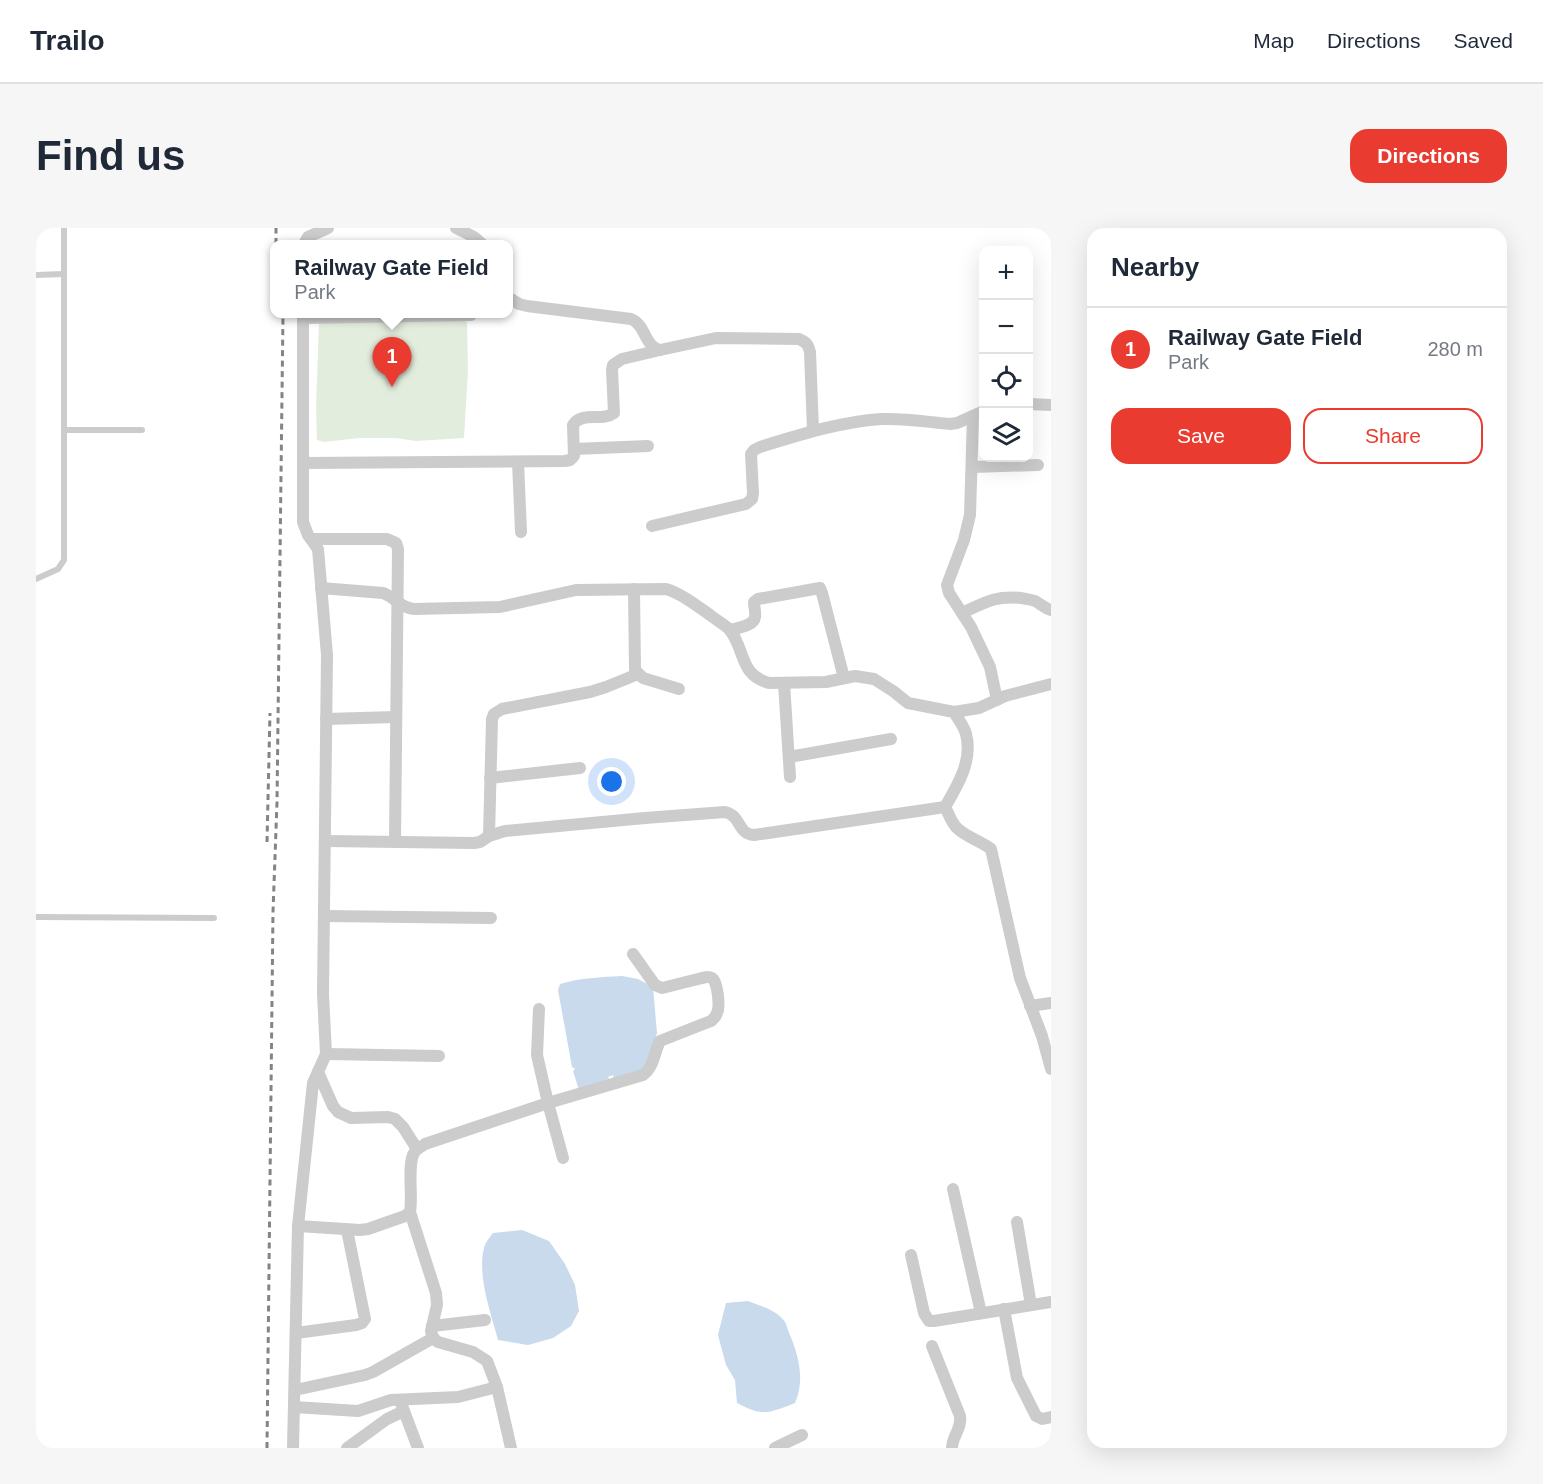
<!DOCTYPE html>
<meta charset="utf-8">
<style>
:root{--surface:#fff;--page:#f6f6f7;--text:#1f2937;--muted:#747a83;--line:#e0e1e3;--accent:#e93b2f}
body{margin:0;font-family:Arial,sans-serif;background:var(--page);color:var(--text)}
.controls{position:absolute;right:18px;top:18px;display:grid;overflow:hidden;border-radius:12px;box-shadow:0 6px 24px #0002}
.controls button{width:54px;height:54px;display:grid;place-items:center;padding:0;border:0;border-bottom:2px solid var(--line);background:var(--surface);color:var(--text);font:30px sans-serif}
.you{position:absolute;left:576px;top:554px;width:21px;height:21px;margin:-15px;border:4px solid #fff;border-radius:50%;background:#1a73e8;box-shadow:0 0 0 9px #1a73e833}
.badge{display:grid;place-items:center;width:39px;height:39px;border-radius:50%;background:var(--accent);color:#fff;font-size:20px;font-weight:700}
.pin{position:absolute;translate:-50% -50px;filter:drop-shadow(0 2px 3px #0008)}
.pin::after{content:'';position:absolute;top:32px;width:21px;height:18px;background:inherit;clip-path:polygon(0 0,100% 0,50% 100%)}
.popup{position:absolute;left:234px;top:12px;width:243px;height:78px;box-sizing:border-box;display:grid;place-content:center;border-radius:12px;background:var(--surface);filter:drop-shadow(0 2px 4px #0005);font-size:20px;white-space:nowrap;color:var(--muted)}
.popup b{font-size:22px;color:var(--text)}
.popup::after{content:'';position:absolute;left:50%;top:100%;margin-left:-12px;border:12px solid transparent;border-top-color:var(--surface)}
.list{margin:0;padding:0;list-style:none}
h2{display:flex;justify-content:space-between;align-items:center;height:78px;margin:0;padding:0 24px;font-size:26px}
h2 small{font-size:20px;font-weight:400;color:var(--muted)}
.list li{display:grid;grid-template-columns:39px 1fr auto;gap:18px;align-items:center;box-sizing:border-box;height:84px;padding:0 24px;border-top:2px solid var(--line)}
.list b{display:block;font-size:22px;white-space:nowrap}
.list p{margin:0;font-size:20px;white-space:nowrap;color:var(--muted)}
.list em{font-size:20px;font-style:normal;color:var(--muted)}
.actions{display:flex;gap:12px;padding:18px 24px}
.actions a{flex:1;padding:14px 0;border:2px solid var(--accent);border-radius:18px;text-align:center;font-size:21px;color:var(--accent)}
.actions .main{background:var(--accent);color:#fff}
.icon{flex:none;width:33px;height:33px;fill:none;stroke:currentColor;stroke-width:2;stroke-linecap:round;stroke-linejoin:round}
.map{position:relative;flex:none;width:1015px;height:1220px;overflow:hidden;border-radius:18px}
header{display:flex;align-items:center;gap:36px;box-sizing:border-box;height:84px;padding:0 30px;background:var(--surface);border-bottom:2px solid var(--line)}
header strong{font-size:28px}
nav{display:flex;gap:33px;margin-inline-start:auto;font-size:21px}
.intro{display:flex;align-items:center;justify-content:space-between;box-sizing:border-box;height:144px;padding:0 36px}
h1{margin:0;font-size:42px}
.button{padding:15px 27px;border-radius:18px;background:var(--accent);color:#fff;font-size:21px;font-weight:700}
main{display:flex;gap:36px;padding:0 36px}
aside{flex:1;background:var(--surface);border-radius:18px;box-shadow:0 6px 24px #0002}
.map>svg:first-child{display:block}
</style>
<header>
<strong>Trailo</strong>
<nav><a>Map</a><a>Directions</a><a>Saved</a></nav>
</header>
<div class="intro"><h1>Find us</h1><a class="button">Directions</a></div>
<main>
<div class="map">
<svg width="1015" height="1220" viewBox="0 0 1015 1220">
<rect width="100%" height="100%" fill="#fff"/>
<polygon fill="#e3eddd" points="423,90 431,94 432,143 428,210 380,213 359,210 323,210 288,214 281,212 280,179 283,94"/>
<g fill="#c9daed">
<path d="M586 748 602 751 617 759 621 805 613 835 605 842 578 851 577 847 572 849 573 851 543 862 537 843 539 841 536 839 522 762 524 756C544 750 565 749 586 748Z"/>
<path d="M486 1002 513 1013 529 1036 539 1057 543 1083 535 1098 517 1110 492 1117 462 1112C455 1085 441 1049 448 1020 449 1015 454 1009 457 1005Z"/>
<path d="M712 1073C725 1078 741 1082 749 1094 751 1097 752 1103 754 1107 763 1129 769 1152 759 1175 733 1185 727 1189 701 1175L699 1152 690 1137 682 1107 690 1075Z"/>
</g>
<g fill="none" stroke-linecap="round" stroke-linejoin="round">
<g stroke="#ccc" stroke-width="6">
<polyline points="0,47 28,46"/>
<polyline points="28,202 106,202"/>
<polyline points="0,351 22,341 28,332 28,0"/>
<polyline points="0,689 178,690"/>
</g>
<g stroke="#ccc" stroke-width="12">
<polyline points="420,0 438,9 446,16"/>
<polyline points="268,16 272,9 292,0"/>
<path d="M473 70 483 76 491 78 595 91C610 97 608 118 624 122L680 110 763 111C770 114 772 116 774 124L777 202"/>
<polyline points="267,90 435,87"/>
<polyline points="993,176 1015,177"/>
<polyline points="937,188 934,287 928,312 911,357 913,365 935,399 954,439 961,472"/>
<polyline points="538,221 612,218"/>
<polyline points="482,234 485,304"/>
<path d="M267 235 529 233 534 232 538 228 537 197C546 183 566 194 578 185L576 142 577 137 586 131 624 122"/>
<polyline points="936,239 1002,237"/>
<path d="M616 298 710 276 716 271 717 265 715 226 718 222 724 219C763 207 803 194 845 191 868 190 892 194 914 196L921 195 948 183"/>
<polyline points="275,311 351,311 360,315 362,321 359,614"/>
<path d="M285 360 347 365C359 369 364 380 378 381L464 379 540 362 630 361C646 366 660 377 674 387 680 392 688 396 693 401 710 421 702 446 733 455L790 454 819 448 838 451 857 463 872 475 918 484C922 491 928 498 930 506 937 532 922 557 909 579 913 586 915 594 921 600 930 609 945 613 955 621L984 750 1006 808 1015 841"/>
<polyline points="598,361 599,442 607,450 643,461"/>
<path d="M926 385C948 375 959 367 985 370 989 371 994 371 999 373 1005 376 1008 380 1015 382"/>
<path d="M694 402C701 400 718 398 719 389 720 385 718 379 718 374L722 371 784 360 786 365 808 450"/>
<polyline points="748,455 754,549"/>
<polyline points="918,484 943,480 969,468 1015,456"/>
<polyline points="290,491 360,489"/>
<polyline points="753,529 855,511"/>
<polyline points="454,550 544,540"/>
<polyline points="453,608 456,491 458,486 466,481 554,464 570,459 602,446"/>
<path d="M289 613 438 615 444 614 453 608 469 603 609 590 689 584C706 588 701 606 718 607L909 579"/>
<polyline points="288,688 455,690"/>
<polyline points="994,778 1015,775"/>
<polyline points="503,781 501,827 512,875 527,930"/>
<polyline points="290,826 403,828"/>
<polyline points="282,844 297,878 302,884 315,890 352,889 359,891 367,899 381,921"/>
<polyline points="917,961 945,1085"/>
<polyline points="374,984 400,1065 401,1077 395,1103 397,1110 402,1114 437,1124 451,1133 461,1159 475,1220"/>
<polyline points="981,994 995,1077"/>
<path d="M262 998 324 1002 332 1001 369 988 374 984C377 969 371 936 378 925 380 921 385 919 389 916L512 875 607 847C618 839 618 825 624 813L675 793C678 790 680 789 681 785 684 779 682 754 676 750 672 748 670 749 666 750L626 760 619 757 597 726"/>
<polyline points="875,1027 888,1085 893,1093 898,1093 1015,1074"/>
<polyline points="968,1081 981,1150 1000,1188 1006,1191 1015,1189"/>
<polyline points="396,1098 449,1092"/>
<polyline points="260,1105 320,1097 326,1095 329,1091 311,1002"/>
<path d="M896 1118 924 1188C926 1201 916 1208 916 1220"/>
<polyline points="259,1162 329,1147 337,1144 397,1110"/>
<polyline points="365,1175 382,1220"/>
<polyline points="258,1179 322,1183 355,1172 422,1169 461,1159"/>
<polyline points="257,1220 262,998 277,855 290,826 287,766 291,427 282,321 272,307 267,294 267,86"/>
<polyline points="311,1220 351,1191 368,1183"/>
<polyline points="739,1220 766,1207"/>
</g>
<g stroke="#848484" stroke-width="3" stroke-dasharray="6 4.5" stroke-linecap="butt">
<polyline points="240,16 240,0"/>
<polyline points="231,614 234,485"/>
<polyline points="231,1220 237,684 241,574 247,86"/>
</g>
</g>
</svg>
<div class="controls">
<button>+</button>
<button>−</button>
<button><svg class="icon" aria-label="locate" viewBox="0 0 24 24"><circle cx="12" cy="12" r="6"/><path d="M12 2v4M12 18v4M2 12h4M18 12h4"/></svg></button>
<button><svg class="icon" aria-label="layers" viewBox="0 0 24 24"><path d="M12 4l9 5-9 5-9-5zM3 14l9 5 9-5"/></svg></button>
</div>
<div class="you"></div>
<div class="pin badge" style="left:356px;top:159px">1</div>
<div class="popup"><b>Railway Gate Field</b>Park</div>
</div>
<aside>
<h2>Nearby<small></small></h2>
<ul class="list">
<li><span class="badge">1</span><div><b>Railway Gate Field</b><p>Park</p></div><em>280 m</em></li>
</ul>
<div class="actions"><a class="main">Save</a><a>Share</a></div>
</aside>
</main>
